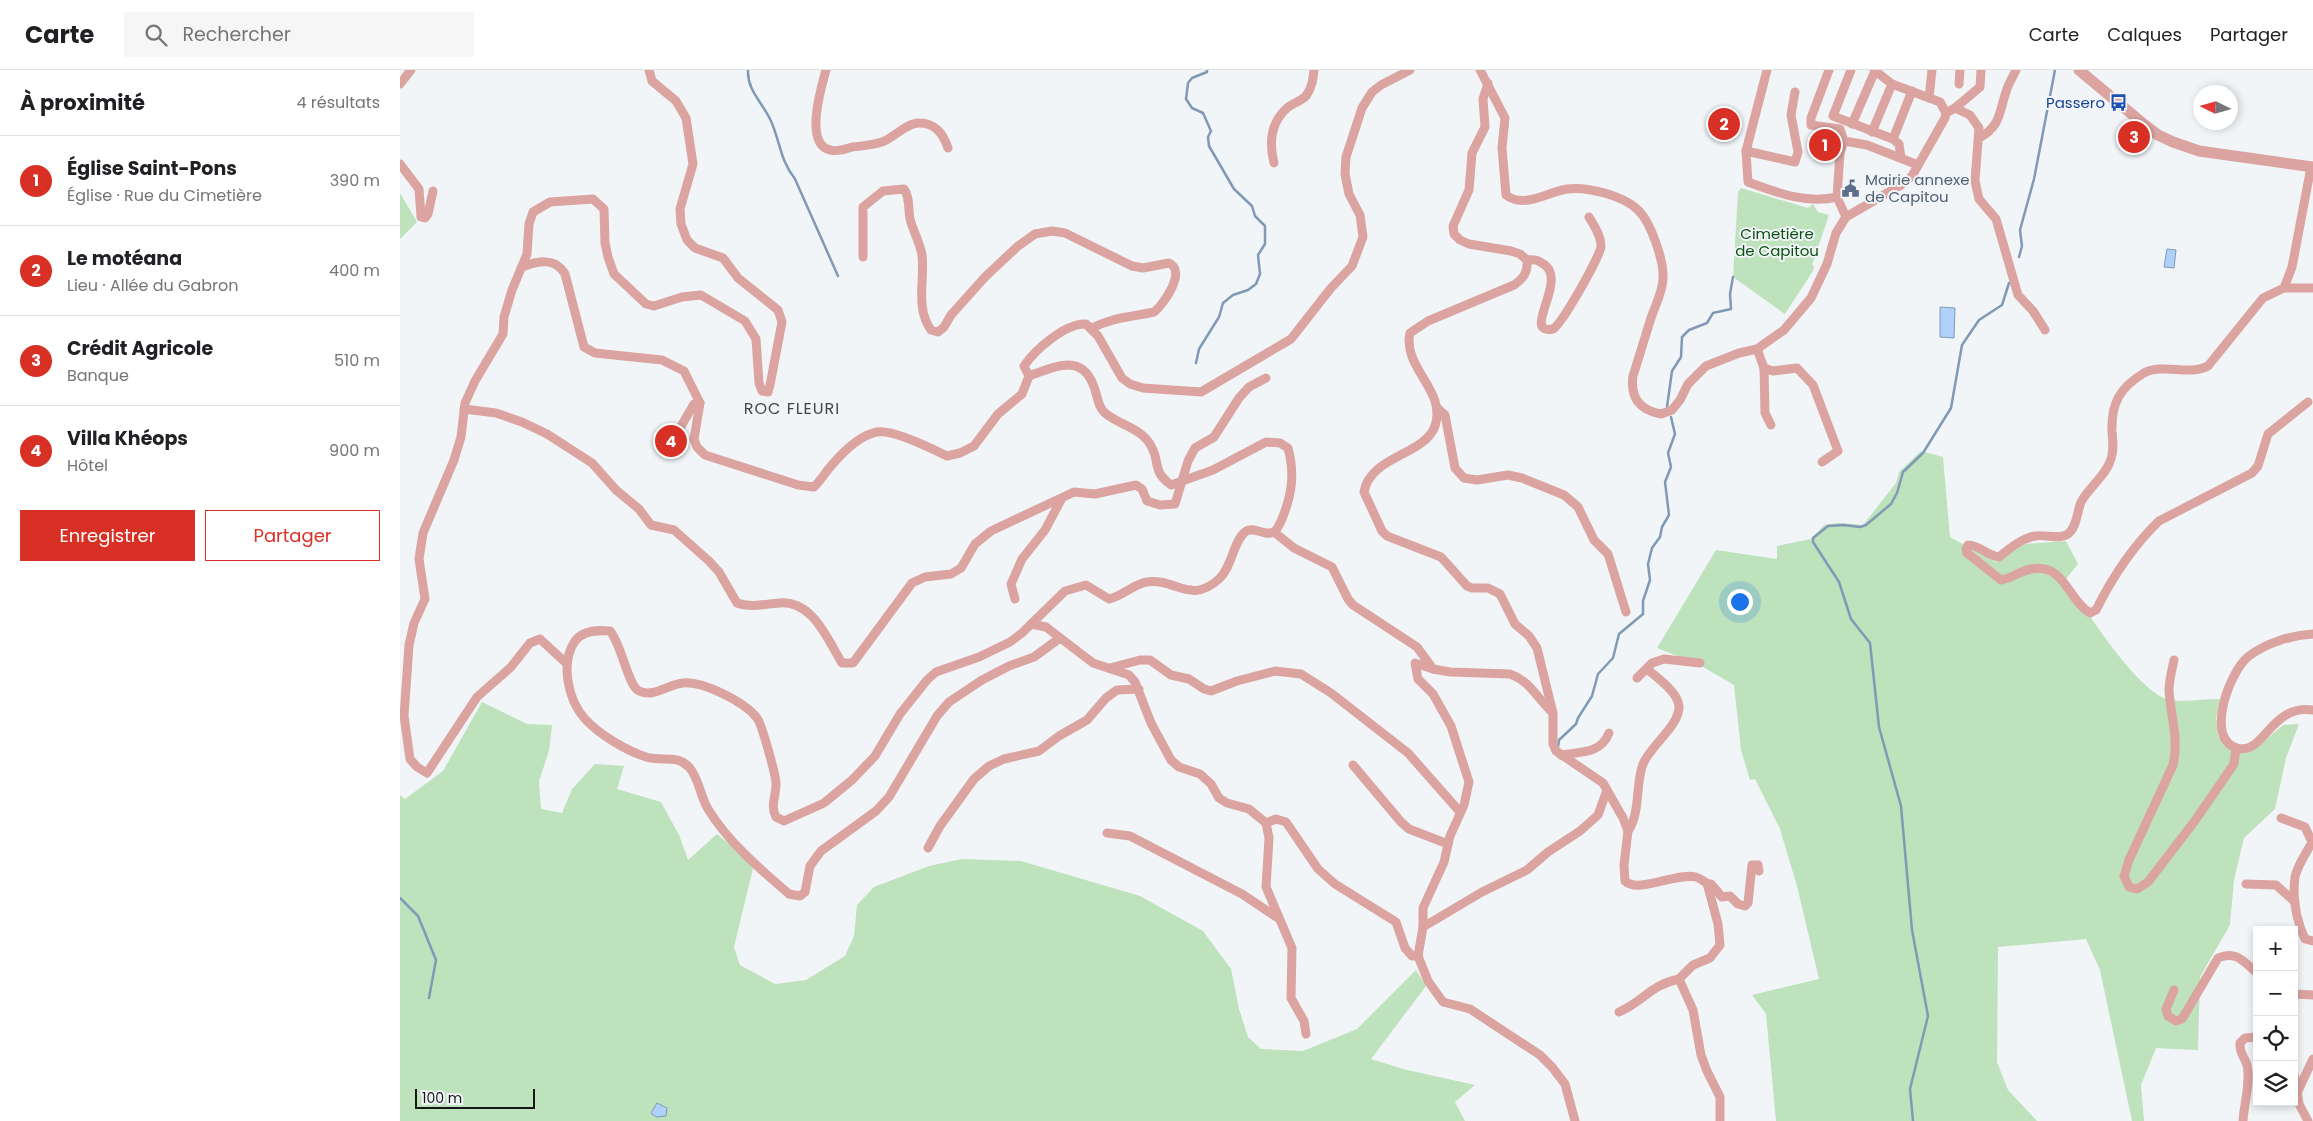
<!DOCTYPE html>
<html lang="fr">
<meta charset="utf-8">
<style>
:root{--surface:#fff;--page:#f6f6f6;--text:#202124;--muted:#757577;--line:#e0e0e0;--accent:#d93025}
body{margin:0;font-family:Poppins,sans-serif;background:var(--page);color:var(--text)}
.controls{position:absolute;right:15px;bottom:15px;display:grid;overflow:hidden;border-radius:0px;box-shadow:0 2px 8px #0003}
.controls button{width:45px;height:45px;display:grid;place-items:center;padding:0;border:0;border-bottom:1px solid var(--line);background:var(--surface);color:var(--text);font:25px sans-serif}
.compass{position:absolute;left:1793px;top:15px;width:45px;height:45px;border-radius:50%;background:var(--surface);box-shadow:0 2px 8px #0003;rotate:275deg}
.scale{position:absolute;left:15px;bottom:12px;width:120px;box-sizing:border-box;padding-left:5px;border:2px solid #151617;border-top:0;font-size:14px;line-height:18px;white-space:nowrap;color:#151617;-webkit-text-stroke:4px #f2f5f8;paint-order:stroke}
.you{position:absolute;left:1339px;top:531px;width:18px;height:18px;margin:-12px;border:4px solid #fff;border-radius:50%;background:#1a73e8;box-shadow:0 0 0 8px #1a73e833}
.badge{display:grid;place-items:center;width:32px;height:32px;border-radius:50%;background:var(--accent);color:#fff;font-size:16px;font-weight:700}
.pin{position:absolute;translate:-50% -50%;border:2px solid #fff;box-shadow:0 1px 5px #0006}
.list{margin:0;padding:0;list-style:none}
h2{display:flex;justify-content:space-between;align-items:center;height:65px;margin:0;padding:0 20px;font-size:21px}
h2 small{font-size:16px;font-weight:400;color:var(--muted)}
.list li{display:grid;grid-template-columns:32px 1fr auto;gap:15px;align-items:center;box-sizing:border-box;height:90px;padding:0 20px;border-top:1px solid var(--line)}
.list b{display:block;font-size:19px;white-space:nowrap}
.list p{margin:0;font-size:16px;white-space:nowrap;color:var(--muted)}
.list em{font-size:16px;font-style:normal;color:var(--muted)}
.actions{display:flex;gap:10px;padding:15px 20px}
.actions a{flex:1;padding:11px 0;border:1px solid var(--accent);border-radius:0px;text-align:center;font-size:18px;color:var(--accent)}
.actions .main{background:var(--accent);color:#fff}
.icon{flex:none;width:28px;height:28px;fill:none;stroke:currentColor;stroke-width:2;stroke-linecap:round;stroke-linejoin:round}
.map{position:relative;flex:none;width:1913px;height:1051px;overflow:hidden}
header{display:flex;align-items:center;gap:30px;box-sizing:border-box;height:70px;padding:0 25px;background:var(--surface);border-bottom:1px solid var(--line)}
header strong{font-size:24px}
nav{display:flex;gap:28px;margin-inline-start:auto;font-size:18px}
.search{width:350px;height:45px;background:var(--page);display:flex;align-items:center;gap:12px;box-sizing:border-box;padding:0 18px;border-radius:0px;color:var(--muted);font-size:19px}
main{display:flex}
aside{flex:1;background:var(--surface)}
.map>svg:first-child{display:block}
</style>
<header>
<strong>Carte</strong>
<div class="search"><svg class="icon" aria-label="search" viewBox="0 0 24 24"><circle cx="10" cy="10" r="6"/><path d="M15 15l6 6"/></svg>Rechercher</div>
<nav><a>Carte</a><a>Calques</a><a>Partager</a></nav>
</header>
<main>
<aside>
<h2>À proximité<small>4 résultats</small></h2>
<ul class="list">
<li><span class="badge">1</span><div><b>Église Saint-Pons</b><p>Église · Rue du Cimetière</p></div><em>390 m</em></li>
<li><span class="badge">2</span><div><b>Le motéana</b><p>Lieu · Allée du Gabron</p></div><em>400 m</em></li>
<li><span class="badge">3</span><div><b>Crédit Agricole</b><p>Banque</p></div><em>510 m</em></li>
<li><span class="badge">4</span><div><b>Villa Khéops</b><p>Hôtel</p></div><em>900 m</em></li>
</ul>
<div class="actions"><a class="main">Enregistrer</a><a>Partager</a></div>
</aside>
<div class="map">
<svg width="1913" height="1051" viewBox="0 0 1913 1051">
<rect width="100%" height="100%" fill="#f2f5f8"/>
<g fill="#bde2bc">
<polygon points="1341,118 1408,138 1413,134 1418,142 1429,145 1412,195 1414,196 1413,201 1385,244 1333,207 1338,122"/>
<polygon points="0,123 17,152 0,169"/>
<path d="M1521 381 1543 387 1550 467 1596 492 1625 474 1666 471 1678 494 1666 509C1683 536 1738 624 1770 630 1785 632 1804 629 1820 629L1816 648 1818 666 1836 678 1861 674 1883 655 1899 654 1886 688 1875 739 1844 768 1834 810 1830 855 1800 907 1798 980 1756 978 1741 1015 1744 1051H1732L1700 900 1686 869 1598 877 1597 992 1608 1020 1637 1051H1376L1366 944 1352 925 1419 909 1397 816 1380 759 1355 709 1350 710 1341 680 1334 615 1298 594 1257 578 1316 480 1377 489V476L1411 469 1424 455 1438 453 1463 455 1496 413 1499 402Z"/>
<polygon points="82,632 127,654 152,655 149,681 139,711 141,739 162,743 172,719 195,694 224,696 217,719 261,732 279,765 288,790 317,764 354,794 334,877 340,895 375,914 406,910 445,886 454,866 457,835 474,817 529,796 562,789 621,791 740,826 803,861 831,899 839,939 848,967 861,979 903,981 957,959 1016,900 1026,916 971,989 1003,999 1075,1015 1055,1032 1065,1051 0,1051 0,725 5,729 43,701"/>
</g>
<g fill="#aed2fa" stroke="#809ab6">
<polygon points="1767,179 1776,180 1774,198 1764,197"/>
<polygon points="1540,237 1555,238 1554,268 1540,267"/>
<polygon points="257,1033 267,1038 266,1046 256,1047 251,1043"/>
</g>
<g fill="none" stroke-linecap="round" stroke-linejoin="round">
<g stroke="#809ab6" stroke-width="2.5">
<path d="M348 0C347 23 366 35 373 56 381 77 381 91 395 109L438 206"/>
<polyline points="1619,187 1622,176 1620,160 1634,109 1655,0"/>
<polyline points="796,293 799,279 819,247 823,233 833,225 848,220 856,214 860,204 858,185 865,174 865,156 855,146 852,136 834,119 816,88 809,76 808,67 811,61 803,43 792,38 786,29 788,13 792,8 807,2 807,0"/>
<polyline points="1267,337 1272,301 1281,287 1282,267 1289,260 1307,253 1313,243 1331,239 1330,224 1333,207"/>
<polyline points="1158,677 1159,670 1176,654 1178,648 1192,626 1198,604 1213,588 1219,564 1243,544 1243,531 1250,510 1248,494 1252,478 1260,467 1262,457 1269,445 1265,412 1271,397 1268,383 1275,364 1271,347"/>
<polyline points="0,828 18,846 36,890 29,928"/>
<polyline points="1513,1051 1510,1019 1528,946 1512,860 1501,736 1479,657 1470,573 1451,549 1439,512 1413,472 1413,468 1428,456 1444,455 1460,457 1466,455 1491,434 1497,423 1503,402 1523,383 1551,338 1562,275 1579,250 1602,235 1609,213"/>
</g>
<g stroke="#dba4a1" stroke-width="9">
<path d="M426 0C421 18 404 74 430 80 436 82 446 79 452 77 462 76 473 75 482 72 495 67 506 53 519 53 536 53 543 64 548 78"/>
<path d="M1080 0 1105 48 1102 78 1106 125C1124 139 1147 122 1167 119 1187 116 1225 126 1239 141 1251 153 1264 191 1263 208 1263 221 1255 236 1251 248 1245 267 1239 287 1233 306 1230 327 1239 340 1261 344L1272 340 1280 330 1288 314 1306 296 1339 283 1357 279 1384 260 1411 228 1427 194 1436 163 1446 147 1501 115 1512 106 1545 48 1546 43 1540 32 1492 14 1474 0"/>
<path d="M1367 0 1346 81 1348 112C1378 123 1406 134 1437 127"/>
<polyline points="1429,0 1411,48 1411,55 1440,59 1444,71 1440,83 1437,127 1446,147"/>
<polyline points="1451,0 1433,46 1493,69 1499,74 1501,88"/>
<path d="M1088 13 1083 29 1085 57 1072 83 1069 120 1053 156 1054 164 1060 170 1069 174 1111 181 1120 184 1127 190C1128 202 1124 208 1114 215L1028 251 1010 263C1002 298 1047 320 1035 356 1025 385 970 386 964 422L982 461 987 466 1041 487 1067 516 1072 518H1088L1100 524 1115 554 1129 566 1137 578 1153 643V674L1156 681 1203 713 1223 748 1228 761 1224 795 1225 811C1238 824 1277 802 1296 807 1300 808 1303 811 1307 813L1318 854 1320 875 1310 888 1293 895 1279 909"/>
<polyline points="0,14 11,0"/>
<polyline points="1559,14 1560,0"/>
<polyline points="1529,28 1532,0"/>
<polyline points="1555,38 1580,17 1581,0"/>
<polyline points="1546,43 1555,38 1570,45 1579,58 1575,111 1579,129 1596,149 1618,225 1633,241 1645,260"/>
<polyline points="1452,54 1475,1"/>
<polyline points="1472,62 1492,14"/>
<path d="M1579 68C1601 56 1599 42 1606 22 1608 14 1613 7 1616 0"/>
<polyline points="1493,69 1512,21"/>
<polyline points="1444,71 1467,75 1518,95"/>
<polyline points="1346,81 1395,92 1398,82 1391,45 1395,22"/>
<path d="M874 93C869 73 870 54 886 39 892 33 900 32 906 26 912 18 913 9 914 0"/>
<polyline points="0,94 19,119 21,147 25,148 28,144 33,121"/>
<path d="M463 187V137L483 121 504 119C510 127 508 139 510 149 513 161 519 170 522 185 525 210 515 238 531 260L538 262 544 257 551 245 585 207 618 176 635 164 652 161 665 163 732 196 743 198 769 193C787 201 764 234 754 242 732 247 713 247 692 258"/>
<path d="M1127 190C1135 189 1138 190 1145 195 1167 212 1121 265 1153 259 1162 254 1201 185 1201 176 1201 165 1194 156 1189 147"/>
<path d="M122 197C138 191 155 187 165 204L184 277 195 283 262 290 284 301 300 333 294 369 297 377 305 385 398 415 414 417C421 410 425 403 431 396 442 383 460 365 477 362 492 359 533 379 547 386L560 383 574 376 598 344 622 324 629 306"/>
<polyline points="1884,218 1913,218"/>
<polyline points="1357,279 1364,298 1373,301 1397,298 1413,315 1438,381 1422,392"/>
<polyline points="1364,298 1365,343 1371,355"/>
<path d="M1908 332 1868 364 1858 396 1852 403 1759 451C1733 476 1712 508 1696 540L1690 543C1667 529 1665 493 1631 499 1620 501 1612 508 1601 510L1567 483 1566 479 1568 475C1580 475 1587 486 1599 487 1610 478 1621 469 1635 466 1645 464 1659 470 1668 464 1677 457 1677 442 1681 432 1689 417 1706 406 1711 389 1714 380 1713 371 1712 362 1711 334 1719 318 1744 303 1763 293 1789 306 1808 296L1863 228 1884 218 1892 197 1911 97"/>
<polyline points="1037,338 1045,345 1055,398 1064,408 1077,410 1108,405 1122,408 1164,425 1178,437 1194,470 1208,484 1226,542"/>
<path d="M64 339 96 343 122 352 147 364 192 393 216 420 239 439 251 455 274 460 309 491 319 502 337 533C350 538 365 534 379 533 413 530 427 569 442 593H453L512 513 525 507 551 504 561 498 575 474 591 461 674 422 695 424 736 415 742 419 747 431 760 435 775 434 788 391 795 378 814 367 839 328 849 317 866 308"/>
<polyline points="280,358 294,334 300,333"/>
<path d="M874 462 894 478 932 497 948 529 953 535 1017 577 1033 599 1050 602 1110 604C1130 611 1137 628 1152 642"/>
<polyline points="615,529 611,514 622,489 645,460 662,428"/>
<polyline points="631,554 646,557 693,593 729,605 735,612 751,653 771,690 779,697 800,704 811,714 819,728 827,733 849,739 866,753 869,768 866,817 892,878 891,928 904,951 906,964"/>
<path d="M1913 564C1892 565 1866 573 1849 586 1830 600 1804 669 1837 678 1864 686 1870 634 1913 640"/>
<path d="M660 568 634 587 609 596 582 610 549 632 537 646 489 727 476 741 421 781 410 796 405 822 400 826 389 824C360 799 328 772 308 739 300 726 299 708 289 697 276 684 262 692 246 687 225 680 200 665 185 649 168 630 160 593 175 571 183 560 198 560 210 561 222 575 228 616 239 621 253 628 269 614 283 613 303 611 345 632 357 648 362 655 376 705 376 714 376 727 370 735 376 747L384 751 424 733 452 710 475 686 500 644 527 610 536 602 579 587 610 572 622 563 665 521 686 515 709 529C723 526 733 514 747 512 776 508 790 535 819 509 832 497 833 472 845 462 854 455 864 467 874 462 878 459 880 453 882 449 892 424 895 404 888 378L880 373 866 372 813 400 771 415C751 400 761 393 751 376 742 358 719 355 705 343 699 338 698 330 696 323 685 282 659 295 629 306L624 296C635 280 665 253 686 254L698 266 722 308 730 314 743 318 801 322 891 269 931 218 952 196 963 167 960 145 949 124 945 104 946 87 962 38 972 22 981 15 1010 0"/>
<path d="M1774 590C1772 599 1769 611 1769 621 1771 647 1779 669 1773 695L1729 790 1724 806 1729 817 1737 819 1748 812 1794 752 1834 694 1836 678"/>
<polyline points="166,593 140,569 130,573 111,597 77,627 27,703 17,697 10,689 4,646 9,575 14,553 25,529 19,489 23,463 54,390 61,367 65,333 75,311 103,264 104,247 112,220 127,184 129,154 133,142 150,132 193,129 204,139 205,173 208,187 214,204 246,234 254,236 282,227 301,225 345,251 356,269 359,313 362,321 368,322 370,315 382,252 378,240 338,208 323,188 295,178 287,170 281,154 280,139 293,94 286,48 276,31 252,11 249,0"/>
<polyline points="710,598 740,590 750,590 771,605 789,609 804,619 811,621 837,611 875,601 901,604 931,623 1008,683 1060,742"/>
<polyline points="1237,608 1252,593 1264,589 1300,593"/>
<path d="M1161 685C1180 682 1201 684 1209 663"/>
<polyline points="953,695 1001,752 1009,759 1048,774"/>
<path d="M1881 748 1905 757 1912 772C1907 782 1897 796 1895 807 1892 829 1896 849 1905 869L1913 871"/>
<polyline points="866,753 876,749 886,752 918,799 935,814 996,852 1005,878 1012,886 1018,886 1028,911 1043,932 1070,939 1140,985 1152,997 1165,1014 1175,1051"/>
<path d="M1228 761C1241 742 1235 715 1243 694 1251 675 1280 655 1279 636 1277 621 1257 608 1247 599"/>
<polyline points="707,763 730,766 842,824 878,848"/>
<polyline points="528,778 540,756 574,709 589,696 604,689 639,681 659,666 687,650 706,628 717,620 739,619"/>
<polyline points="1307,814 1311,814 1322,827 1330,826 1338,834 1345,836 1348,833 1352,795 1358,795 1359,801"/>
<polyline points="1846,814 1876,815 1895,832"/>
<polyline points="1023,857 1082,822 1127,800 1148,782 1180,761 1198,745 1207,720"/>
<polyline points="1018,886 1023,857 1023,838 1044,792 1050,766 1064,735 1069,712 1051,656 1033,624 1018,609 1015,593 1033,599"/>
<polyline points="1279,909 1293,940 1301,985 1307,1001 1320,1027 1320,1051"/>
<path d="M1774 920 1766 939 1768 946 1776 951 1782 949 1818 888C1836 880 1844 892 1857 903"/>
<polyline points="1894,924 1913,925"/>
<path d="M1219 942C1244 931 1250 915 1279 909"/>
<polyline points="1894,1004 1899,1034 1908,1051"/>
<polyline points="1898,1021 1913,989"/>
<path d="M1843 1051C1844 1034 1851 1011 1847 995 1844 986 1839 983 1840 973L1845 968 1857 967"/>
</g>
<polyline stroke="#dba4a1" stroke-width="11" points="1679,0 1746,56 1758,65 1773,72 1799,81 1913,97"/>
</g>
<defs>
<symbol id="bus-bare" viewBox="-9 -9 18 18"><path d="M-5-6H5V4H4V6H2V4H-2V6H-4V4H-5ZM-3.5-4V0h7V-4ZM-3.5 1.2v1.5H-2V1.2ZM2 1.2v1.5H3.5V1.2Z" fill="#1a4fb4" stroke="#f2f5f8" stroke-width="2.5" paint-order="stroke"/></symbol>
<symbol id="civic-bare" viewBox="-9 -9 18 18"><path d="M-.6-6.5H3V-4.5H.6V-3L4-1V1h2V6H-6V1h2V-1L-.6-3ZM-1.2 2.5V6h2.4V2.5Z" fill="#5c6f8a" stroke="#f2f5f8" stroke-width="2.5" paint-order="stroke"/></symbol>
</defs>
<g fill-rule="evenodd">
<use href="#bus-bare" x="1706" y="20" width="25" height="25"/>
<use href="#civic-bare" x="1438" y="106" width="25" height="25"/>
</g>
<g text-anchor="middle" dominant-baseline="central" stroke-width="4" stroke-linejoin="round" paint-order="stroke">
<g font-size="15" fill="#164399" stroke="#f2f5f8" text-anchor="end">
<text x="1705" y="32">Passero</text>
</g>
<g font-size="15" fill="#4e5e75" stroke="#f2f5f8" text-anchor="start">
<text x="1465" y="109">Mairie annexe<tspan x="1465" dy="17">de Capitou</tspan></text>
</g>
<g font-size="15" fill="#095011" stroke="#f2f5f8">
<text x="1377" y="163">Cimetière<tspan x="1377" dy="17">de Capitou</tspan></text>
</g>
<g font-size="16" letter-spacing="1" fill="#434648" stroke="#f2f5f8">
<text x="392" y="338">ROC FLEURI</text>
</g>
</g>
</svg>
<div class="controls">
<button>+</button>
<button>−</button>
<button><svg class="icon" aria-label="locate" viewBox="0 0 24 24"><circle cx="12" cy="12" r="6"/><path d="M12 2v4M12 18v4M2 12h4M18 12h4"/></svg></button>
<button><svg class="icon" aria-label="layers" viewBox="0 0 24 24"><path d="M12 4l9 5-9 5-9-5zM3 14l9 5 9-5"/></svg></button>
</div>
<svg class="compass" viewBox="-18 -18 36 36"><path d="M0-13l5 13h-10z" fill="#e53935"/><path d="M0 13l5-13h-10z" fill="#757577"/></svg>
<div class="scale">100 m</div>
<div class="you"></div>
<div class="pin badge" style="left:1425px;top:75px">1</div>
<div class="pin badge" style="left:1324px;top:54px">2</div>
<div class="pin badge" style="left:1734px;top:67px">3</div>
<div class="pin badge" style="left:271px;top:371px">4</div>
</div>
</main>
